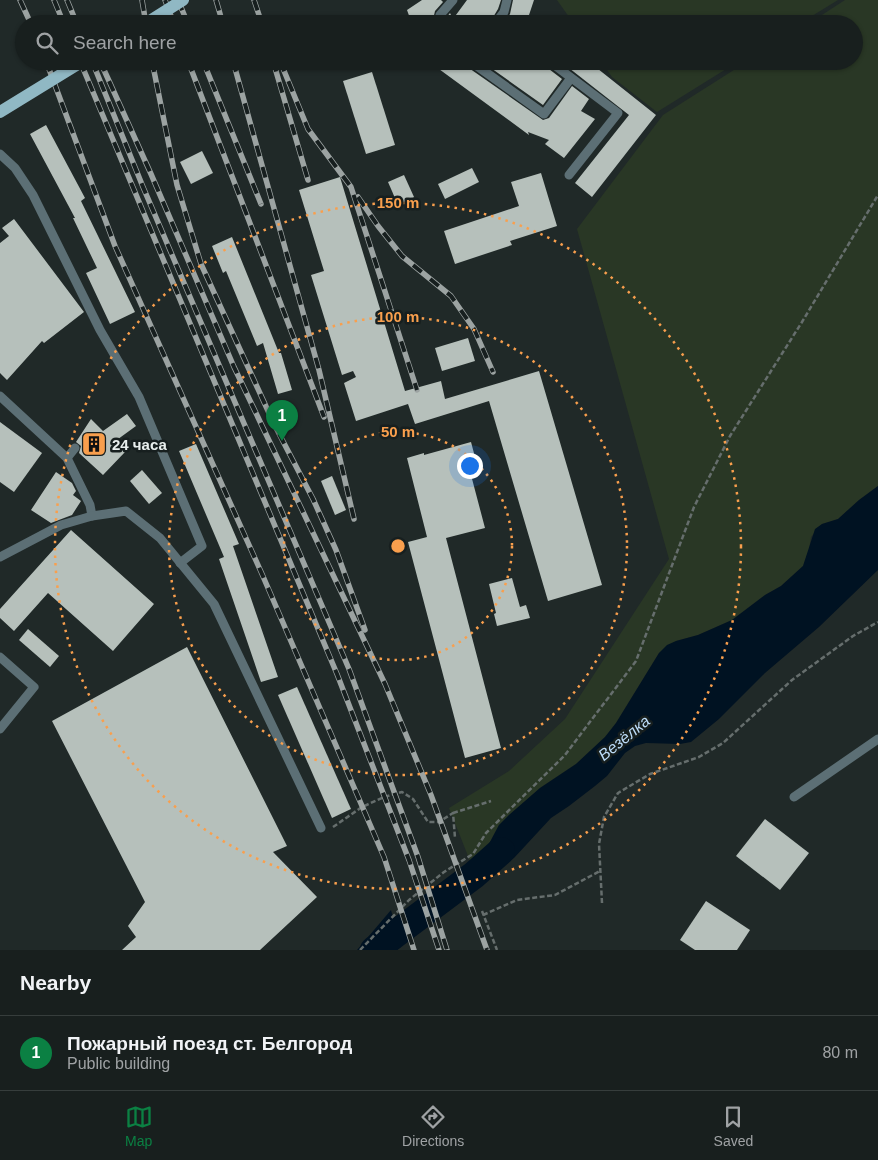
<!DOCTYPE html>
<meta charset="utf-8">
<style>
:root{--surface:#181f1e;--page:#252c2b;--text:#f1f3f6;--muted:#9fa2a4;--line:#363d3c;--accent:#0b8043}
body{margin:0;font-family:Helvetica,sans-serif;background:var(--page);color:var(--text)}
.you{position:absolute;left:469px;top:465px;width:18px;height:18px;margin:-12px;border:4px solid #fff;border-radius:50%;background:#1a73e8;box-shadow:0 0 0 8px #1a73e833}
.badge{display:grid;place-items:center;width:32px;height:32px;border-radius:50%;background:var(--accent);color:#fff;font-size:16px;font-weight:700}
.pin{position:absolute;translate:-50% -41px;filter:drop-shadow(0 1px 2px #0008)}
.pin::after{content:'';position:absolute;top:26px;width:18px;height:15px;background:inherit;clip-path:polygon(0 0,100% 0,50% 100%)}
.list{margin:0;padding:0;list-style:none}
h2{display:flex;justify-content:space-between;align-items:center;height:65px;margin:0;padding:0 20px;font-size:21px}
h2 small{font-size:16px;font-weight:400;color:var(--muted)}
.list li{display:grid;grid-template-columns:32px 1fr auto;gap:15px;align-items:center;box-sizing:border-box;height:75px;padding:0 20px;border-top:1px solid var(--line)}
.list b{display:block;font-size:19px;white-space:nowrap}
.list p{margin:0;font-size:16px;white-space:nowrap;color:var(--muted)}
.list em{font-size:16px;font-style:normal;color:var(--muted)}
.icon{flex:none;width:28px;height:28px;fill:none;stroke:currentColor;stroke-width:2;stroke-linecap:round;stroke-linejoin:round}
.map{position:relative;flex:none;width:878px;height:950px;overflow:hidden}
.search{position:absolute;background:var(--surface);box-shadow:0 1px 4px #0004;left:15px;right:15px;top:15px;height:55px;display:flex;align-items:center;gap:12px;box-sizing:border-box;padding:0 18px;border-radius:28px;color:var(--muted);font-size:19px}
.sheet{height:140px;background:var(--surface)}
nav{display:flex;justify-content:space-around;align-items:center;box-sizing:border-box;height:70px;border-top:1px solid var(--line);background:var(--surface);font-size:14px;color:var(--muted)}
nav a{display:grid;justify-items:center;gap:2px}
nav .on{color:var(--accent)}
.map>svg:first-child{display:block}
</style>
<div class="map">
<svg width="878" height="950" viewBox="0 0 878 950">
<rect width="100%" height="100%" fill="#202928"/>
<g fill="#293725">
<polygon points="557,0 838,0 799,24 574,24"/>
<polygon points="845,0 878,0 878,486 859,500 838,519 822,524 811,537 809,550 803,566 781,586 765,595 732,620 698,635 676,641 659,653 616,723 605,737 576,764 540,788 509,815 499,825 482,857 472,866 449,808 509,771 565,719 669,559 577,229 663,115 748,61 854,61 854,24 808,24"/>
<polygon points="601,61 739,61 657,112 612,77"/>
</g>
<g fill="#001222">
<polygon points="878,486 878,570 819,627 765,673 719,719 691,742 680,744 646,743 635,746 625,753 607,776 595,786 569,806 551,818 514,858 480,883 474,875 472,866 482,857 499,825 509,815 540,788 576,764 605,737 616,723 659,653 667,645 676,641 698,635 732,620 765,595 781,586 803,566 815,529 822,524 838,519 859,500"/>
<polygon points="391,910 401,947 397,950 357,950"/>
</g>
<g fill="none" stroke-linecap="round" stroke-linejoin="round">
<polyline stroke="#001222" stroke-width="28" points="374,950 474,875 501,851"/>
</g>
<g fill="#b6c0bb">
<polygon points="422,0 441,0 443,2 435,11 432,24 412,24 407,10"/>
<polygon points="467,0 501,0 498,9 489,24 444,24 446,18 450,13 453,19"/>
<polygon points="513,0 534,0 529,15 540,24 503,24 510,14"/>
<polygon points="428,61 464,61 466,66 543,120 549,118 572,86 589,99 581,111 595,119 564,158 545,144 549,140 528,132 529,135"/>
<polygon points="481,61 543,61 545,66 562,79 543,105"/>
<polygon points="560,61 588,61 656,115 592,197 575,183 629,115"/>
<polygon points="372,72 395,145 366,154 343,81"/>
<polygon points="46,125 85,198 81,201 135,312 110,324 86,273 97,268 73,218 75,218 30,134"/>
<polygon points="202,151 213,173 191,184 180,162"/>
<polygon points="472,168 479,182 445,199 438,184"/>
<polygon points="541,173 557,226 510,241 512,245 455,264 444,231 519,206 511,182"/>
<polygon points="404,175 414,197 398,205 388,182"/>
<polygon points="340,177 405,391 441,381 445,399 539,371 602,585 548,601 489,401 415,424 408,404 356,421 344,383 356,377 353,371 342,375 311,275 324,271 299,190"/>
<polygon points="14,219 84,312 44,343 42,341 7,380 0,373 0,243 9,236 2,228"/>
<polygon points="232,237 279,353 281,353 292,390 278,394 263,343 257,346 226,271 223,273 212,246"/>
<polygon points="468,338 475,361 442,371 435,348"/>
<polygon points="127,414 136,426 114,442 125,452 103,475 79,453 81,446 76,442 91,419 103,431"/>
<polygon points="0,422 42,453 14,492 0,482"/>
<polygon points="471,442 479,472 471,475 485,528 446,538 501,748 465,758 408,542 427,537 407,458 424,453 424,455"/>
<polygon points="196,444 239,544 233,546 278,677 261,682 219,559 224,557 179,451"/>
<polygon points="142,470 162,493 149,504 130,481"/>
<polygon points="56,472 72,483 76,491 73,495 81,501 72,515 51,523 31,510"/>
<polygon points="332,476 346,510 335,515 321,481"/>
<polygon points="71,530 154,604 113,651 48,593 14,631 0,618 0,609"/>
<polygon points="512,578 520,607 526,605 530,618 497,626 494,614 496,613 489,584"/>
<polygon points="28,629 59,656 50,667 19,640"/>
<polygon points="187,647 287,846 273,852 317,897 260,950 122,950 136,937 128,926 145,902 52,721"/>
<polygon points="297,687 351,809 332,818 278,695"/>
<polygon points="765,819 809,853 780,890 736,856"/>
<polygon points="706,901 750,930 737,950 695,950 680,940"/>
</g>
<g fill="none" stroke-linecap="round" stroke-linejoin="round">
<g stroke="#666e6d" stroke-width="2.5" stroke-dasharray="5 2.5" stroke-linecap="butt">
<polyline points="453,813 491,801"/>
<polyline points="333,827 362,807 384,797 402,792 413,799 428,822 439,822 453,813 455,838"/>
<polyline points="602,903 599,844 604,817 618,793 650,774 699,757 723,743 792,680 853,636 878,622"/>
<polyline points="482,911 497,950"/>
<polyline points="483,915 517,900 555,895 600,871"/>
<polyline points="360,950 409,900 444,872 473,854 486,833 565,755 636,661 694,507 730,436 802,322 878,195"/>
</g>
<g stroke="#5c6f75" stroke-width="9">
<polyline points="438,24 440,15 453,0"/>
<polyline points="495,24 504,12 507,0"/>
<polyline points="470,61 544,114 571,78"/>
<polyline points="549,61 618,113 569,175"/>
<polyline points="0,154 15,168 33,195 100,330 139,397 202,546 180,563"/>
<polyline points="0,396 67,458 75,448"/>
<polyline points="67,458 90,505 92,516"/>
<polyline points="0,557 61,525 92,516 126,511 160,538 214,604 321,828"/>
<polyline points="0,657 34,687 0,729"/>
<polyline points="794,797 878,739"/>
</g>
<defs>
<g id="rail">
<polyline points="20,0 31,24"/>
<polyline points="54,0 64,24"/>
<polyline points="67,0 77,24"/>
<polyline points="142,0 146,24"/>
<polyline points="165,0 174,24"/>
<polyline points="178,0 188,24"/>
<polyline points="216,0 223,24"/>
<polyline points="254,0 262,24"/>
<polyline points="46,61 115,246 262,574 384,857 414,950"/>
<polyline points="80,61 337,674 409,860 439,950"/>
<polyline points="92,61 143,187 349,669 418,857 447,950"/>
<polyline points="100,61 151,174 234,367 385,684 431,795 487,950"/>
<polyline points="152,61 177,185 201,264 274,424 313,499 336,550 365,630"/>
<polyline points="188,61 324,417"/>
<polyline points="203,61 261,204"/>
<polyline points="233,61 319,370 354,519"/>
<polyline points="273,61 308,180"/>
<polyline points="280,61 308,129 351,187 417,390"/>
<polyline points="358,197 378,226 402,256 451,296 474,329 493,372"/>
</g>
</defs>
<use href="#rail" stroke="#9ca3a2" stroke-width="5.5"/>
<use href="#rail" stroke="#171f1f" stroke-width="4" stroke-dasharray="11" stroke-linecap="butt"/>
<g stroke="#90b8c4" stroke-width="12">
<polyline points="145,24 183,0"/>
<polyline points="0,112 83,61"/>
</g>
</g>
<g fill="none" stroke="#f99f4d" stroke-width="2.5" stroke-dasharray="2.5 5">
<circle cx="398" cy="546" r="114"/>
<circle cx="398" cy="546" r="229"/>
<circle cx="398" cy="546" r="343"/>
</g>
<defs>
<symbol id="building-square" viewBox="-11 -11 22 22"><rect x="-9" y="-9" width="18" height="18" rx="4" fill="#f99f4d" stroke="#171f1f"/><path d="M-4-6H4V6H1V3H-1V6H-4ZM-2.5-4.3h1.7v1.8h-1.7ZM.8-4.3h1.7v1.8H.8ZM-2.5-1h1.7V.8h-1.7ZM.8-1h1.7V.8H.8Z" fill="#111"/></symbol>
</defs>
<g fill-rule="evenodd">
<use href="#building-square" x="80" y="430" width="28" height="28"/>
</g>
<g text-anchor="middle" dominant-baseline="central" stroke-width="5" stroke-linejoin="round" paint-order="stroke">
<g font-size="15" font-weight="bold" fill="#e9efee" stroke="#171f1f" text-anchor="start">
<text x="112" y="444">24 часа</text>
</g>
<g font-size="16" font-style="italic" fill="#bcdbf7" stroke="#171f1f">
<text transform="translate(624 738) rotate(-39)">Везёлка</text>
</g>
</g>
<circle cx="398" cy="546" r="8" fill="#f99f4d" stroke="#171f1f" stroke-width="2.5"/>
<g font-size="15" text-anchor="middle" font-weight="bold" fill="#f99f4d" stroke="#171f1f" stroke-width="5" stroke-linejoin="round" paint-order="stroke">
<text x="398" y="208">150 m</text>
<text x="398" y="322">100 m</text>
<text x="398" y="437">50 m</text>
</g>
</svg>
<div class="you"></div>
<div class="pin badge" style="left:282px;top:441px">1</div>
<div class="search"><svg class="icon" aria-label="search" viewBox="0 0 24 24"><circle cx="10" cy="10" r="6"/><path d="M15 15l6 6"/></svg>Search here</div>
</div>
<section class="sheet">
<h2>Nearby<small></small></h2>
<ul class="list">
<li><span class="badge">1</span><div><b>Пожарный поезд ст. Белгород</b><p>Public building</p></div><em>80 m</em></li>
</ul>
</section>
<nav>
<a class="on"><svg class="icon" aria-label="map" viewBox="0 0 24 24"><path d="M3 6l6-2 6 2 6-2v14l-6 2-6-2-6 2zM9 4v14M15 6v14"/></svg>Map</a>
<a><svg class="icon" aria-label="directions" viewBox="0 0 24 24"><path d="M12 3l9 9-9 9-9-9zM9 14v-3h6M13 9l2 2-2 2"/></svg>Directions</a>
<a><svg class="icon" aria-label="saved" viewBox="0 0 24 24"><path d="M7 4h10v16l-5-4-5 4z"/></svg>Saved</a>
</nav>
